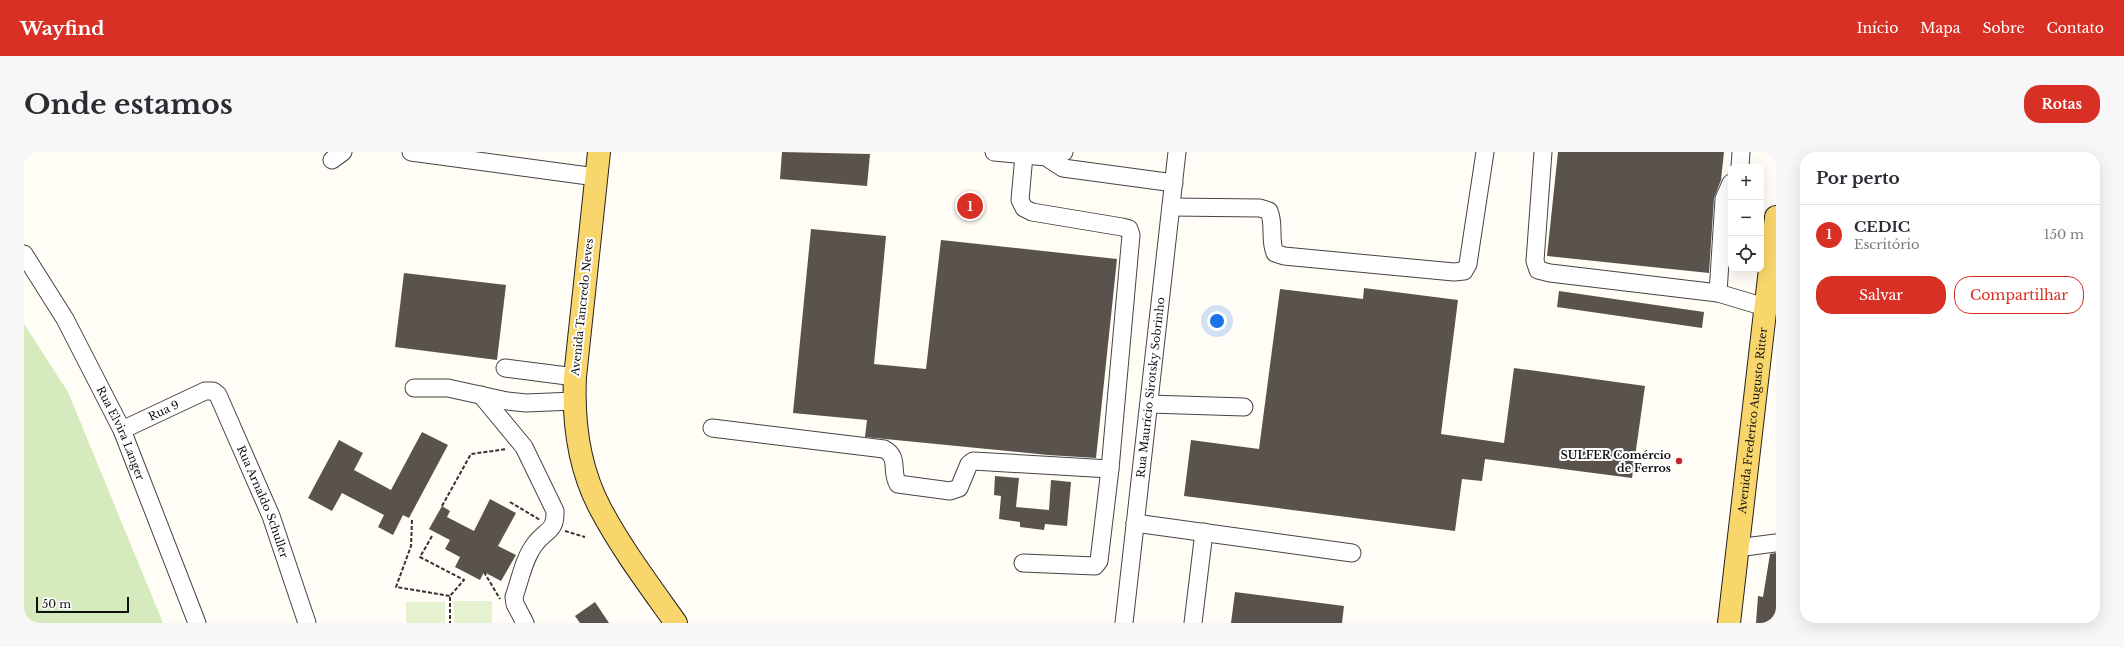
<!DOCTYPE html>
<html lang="pt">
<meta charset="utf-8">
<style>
:root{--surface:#fff;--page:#f7f7f7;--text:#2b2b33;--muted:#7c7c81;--line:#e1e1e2;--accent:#d93025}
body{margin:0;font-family:"Libre Baskerville",serif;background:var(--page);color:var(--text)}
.controls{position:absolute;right:12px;top:12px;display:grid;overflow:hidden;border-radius:8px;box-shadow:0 4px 16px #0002}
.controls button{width:36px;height:36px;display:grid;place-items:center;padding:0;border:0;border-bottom:1px solid var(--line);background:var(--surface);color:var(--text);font:20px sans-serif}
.scale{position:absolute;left:12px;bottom:10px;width:93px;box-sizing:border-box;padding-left:4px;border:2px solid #111;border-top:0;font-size:11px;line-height:14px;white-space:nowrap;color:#111;-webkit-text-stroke:3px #fff;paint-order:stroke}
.you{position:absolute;left:1193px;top:169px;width:14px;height:14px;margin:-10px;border:3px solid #fff;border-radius:50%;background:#1a73e8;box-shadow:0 0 0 6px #1a73e833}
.badge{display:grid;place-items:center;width:26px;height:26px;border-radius:50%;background:var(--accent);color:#fff;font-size:13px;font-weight:700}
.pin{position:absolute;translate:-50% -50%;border:2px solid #fff;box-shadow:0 1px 4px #0006}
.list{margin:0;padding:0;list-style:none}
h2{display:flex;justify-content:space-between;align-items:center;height:52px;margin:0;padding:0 16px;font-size:17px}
h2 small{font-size:13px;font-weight:400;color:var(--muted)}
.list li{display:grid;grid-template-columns:26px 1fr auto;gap:12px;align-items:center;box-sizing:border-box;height:60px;padding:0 16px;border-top:1px solid var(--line)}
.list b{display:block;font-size:15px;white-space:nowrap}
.list p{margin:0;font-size:13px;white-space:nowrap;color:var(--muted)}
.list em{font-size:13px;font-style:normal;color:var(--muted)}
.actions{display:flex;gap:8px;padding:12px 16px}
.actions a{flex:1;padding:9px 0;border:1px solid var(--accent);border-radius:16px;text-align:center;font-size:14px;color:var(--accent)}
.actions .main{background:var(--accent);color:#fff}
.icon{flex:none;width:22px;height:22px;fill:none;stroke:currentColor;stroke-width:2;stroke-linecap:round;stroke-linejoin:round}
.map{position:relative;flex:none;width:1752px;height:471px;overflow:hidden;border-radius:16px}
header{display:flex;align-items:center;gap:24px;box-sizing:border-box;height:56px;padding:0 20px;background:var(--accent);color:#fff}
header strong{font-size:19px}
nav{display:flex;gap:22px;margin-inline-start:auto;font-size:14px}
.intro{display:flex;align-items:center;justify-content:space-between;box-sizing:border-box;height:96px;padding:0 24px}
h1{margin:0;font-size:28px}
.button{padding:10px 18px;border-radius:16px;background:var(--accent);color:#fff;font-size:14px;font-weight:700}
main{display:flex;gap:24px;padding:0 24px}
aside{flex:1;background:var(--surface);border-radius:16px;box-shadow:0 4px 16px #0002}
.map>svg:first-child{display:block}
</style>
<header>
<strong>Wayfind</strong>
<nav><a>Início</a><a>Mapa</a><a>Sobre</a><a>Contato</a></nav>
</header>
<div class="intro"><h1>Onde estamos</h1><a class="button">Rotas</a></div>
<main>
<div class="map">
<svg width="1752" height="471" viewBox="0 0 1752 471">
<rect width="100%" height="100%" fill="#fffdf5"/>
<polygon fill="#d5ebbd" points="0,172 44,240 139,471 0,471"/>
<g fill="#e6f2cf">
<polygon points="429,449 468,449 468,471 430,471"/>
<rect x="382" y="450" width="39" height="21"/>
</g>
<g fill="#5a524d">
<polygon points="758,0 846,2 843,34 756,27"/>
<polygon points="1534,0 1700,0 1697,28 1690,46 1685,121 1523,104"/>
<polygon points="787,77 862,84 850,212 902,217 917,88 1093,107 1072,306 1024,303 841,285 843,268 769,261"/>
<polygon points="380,121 482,133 473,208 371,195"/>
<polygon points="1340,136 1434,148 1417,282 1480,291 1490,216 1621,234 1608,326 1461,307 1458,329 1438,327 1431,379 1160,344 1167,288 1235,297 1256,137 1339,147"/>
<polygon points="1535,139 1680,160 1678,176 1533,155"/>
<polygon points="398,280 424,293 385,366 379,363 369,383 354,375 360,363 318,341 308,359 284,346 315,288 339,301 330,318 367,338"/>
<polygon points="971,324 995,326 992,355 1025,358 1027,328 1047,330 1043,374 1021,372 1020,378 996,375 996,370 975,367 977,344 970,343"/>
<polygon points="466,347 492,361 474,394 492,403 477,429 460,420 456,428 431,415 436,405 421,397 426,388 405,377 418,354 426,359 423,365 450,379"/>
<polygon points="1752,401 1752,471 1732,471 1734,444 1739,445 1746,402"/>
<polygon points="1211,440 1320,454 1318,471 1207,471"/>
<polygon points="571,450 585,471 556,471 551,464"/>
</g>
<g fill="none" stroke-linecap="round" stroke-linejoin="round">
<defs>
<g id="minor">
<polyline points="387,0 572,25"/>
<polyline points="970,0 1022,5 1039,16 1150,31"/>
<polyline points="1519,0 1511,109 1514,118 1526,121 1694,141 1741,155"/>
<polyline points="1022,5 1040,0"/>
<polyline points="308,8 319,0"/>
<polyline points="1716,15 1717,0"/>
<path d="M1147 55 1236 56 1245 59C1251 73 1245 87 1251 101L1260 104 1430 120 1440 119 1444 112 1461 0"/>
<path id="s1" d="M0 102 41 167 98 278 173 471"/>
<polyline points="1694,141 1700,47 1707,31"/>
<polyline points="481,216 551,225"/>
<polyline points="390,236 424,236 483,249 502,251 550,249"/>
<path d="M457 243 500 295 531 359C532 380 521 378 511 392 500 406 496 428 490 445L491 452 501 471"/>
<polyline points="1125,252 1220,255"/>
<path d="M688 276 860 297C876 305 866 319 874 332L926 339 935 336 945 312 949 309 1086 317 1107 83 1105 77 1098 75 1008 60 1000 56 996 48 1000 3"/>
<path id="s2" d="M98 278 181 239H189L194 243 247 364 283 471"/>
<polyline points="1111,371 1328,401"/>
<polyline points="1713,396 1752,391"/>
<polyline points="999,411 1071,414 1075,409 1086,317"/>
<path id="s3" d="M1100 471 1153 0"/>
<polyline points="1169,471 1180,380"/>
</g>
<g id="major">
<path d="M575 0 551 225C549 268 555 316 576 356 597 396 625 433 652 471"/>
<path id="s4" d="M1705 471 1752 65"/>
</g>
</defs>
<use href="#minor" stroke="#444" stroke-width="19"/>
<use href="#major" stroke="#222" stroke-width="24"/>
<g stroke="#333" stroke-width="2" stroke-dasharray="4 2" stroke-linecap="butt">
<polyline points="486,350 516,368"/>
<polyline points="418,354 447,302 483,297"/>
<polyline points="388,368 387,394 372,435 426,444"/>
<polyline points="541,379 561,385"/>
<polyline points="408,384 396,405 440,428 426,444 426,471"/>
<polyline points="460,420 476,447"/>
</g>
<use href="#minor" stroke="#fff" stroke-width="17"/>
<use href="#major" stroke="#f9d66b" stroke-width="22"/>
</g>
<circle fill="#c4262e" stroke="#fff" stroke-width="1.5" cx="1655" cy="309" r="4"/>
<g text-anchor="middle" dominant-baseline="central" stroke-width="4" stroke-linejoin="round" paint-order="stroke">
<g font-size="11" fill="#111" stroke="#fff">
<text transform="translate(558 155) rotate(-84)">Avenida Tancredo Neves</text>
<text stroke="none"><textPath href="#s3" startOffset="237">Rua Maurício Sirotsky Sobrinho</textPath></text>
<text stroke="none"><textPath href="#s2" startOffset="46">Rua 9</textPath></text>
<text stroke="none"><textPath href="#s4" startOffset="204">Avenida Frederico Augusto Ritter</textPath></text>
<text stroke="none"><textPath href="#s1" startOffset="204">Rua Elvira Langer</textPath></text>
<text stroke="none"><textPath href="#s2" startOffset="222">Rua Arnaldo Schuller</textPath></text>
</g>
<g font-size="11" font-weight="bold" fill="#111" stroke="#fff" text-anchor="end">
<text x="1647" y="303">SULFER Comércio<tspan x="1647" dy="13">de Ferros</tspan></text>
</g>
</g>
</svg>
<div class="controls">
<button>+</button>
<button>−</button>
<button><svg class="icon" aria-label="locate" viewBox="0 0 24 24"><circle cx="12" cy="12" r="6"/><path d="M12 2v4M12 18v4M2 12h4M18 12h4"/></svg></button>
</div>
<div class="scale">50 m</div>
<div class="you"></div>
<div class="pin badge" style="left:946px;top:54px">1</div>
</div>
<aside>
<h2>Por perto<small></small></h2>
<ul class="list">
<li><span class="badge">1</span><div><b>CEDIC</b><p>Escritório</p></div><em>150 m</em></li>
</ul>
<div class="actions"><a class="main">Salvar</a><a>Compartilhar</a></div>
</aside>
</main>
